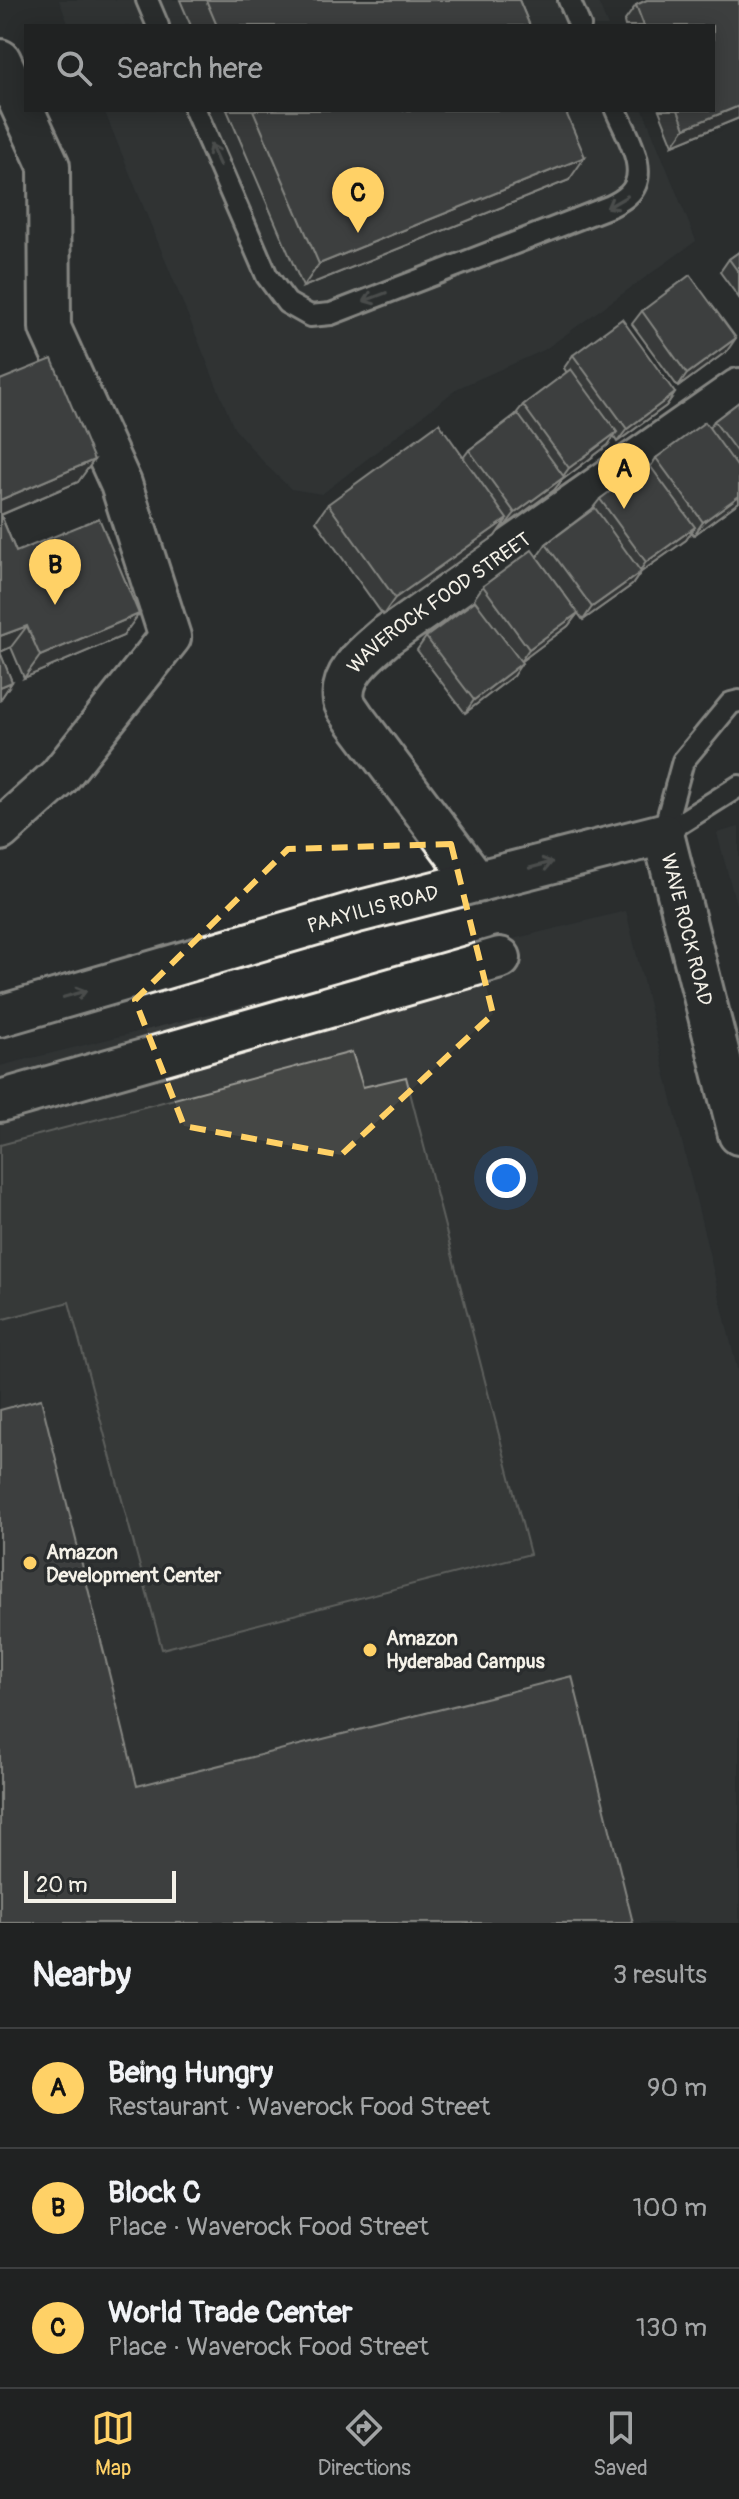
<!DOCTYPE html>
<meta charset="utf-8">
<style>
:root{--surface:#202222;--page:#2d2f2f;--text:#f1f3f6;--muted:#a2a4a5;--line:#3d3f40;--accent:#ffd166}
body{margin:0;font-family:Pangolin,sans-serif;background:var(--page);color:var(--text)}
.scale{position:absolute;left:24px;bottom:20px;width:152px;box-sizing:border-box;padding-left:8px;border:4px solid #f4f1e8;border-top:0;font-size:22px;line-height:28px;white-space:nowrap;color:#f4f1e8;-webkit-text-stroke:6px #2a2d2e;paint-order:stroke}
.you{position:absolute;left:506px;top:1178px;width:28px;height:28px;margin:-20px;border:6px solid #fff;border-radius:50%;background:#1a73e8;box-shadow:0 0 0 12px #1a73e833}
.badge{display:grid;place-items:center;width:52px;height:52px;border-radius:50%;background:var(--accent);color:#111;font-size:26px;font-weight:700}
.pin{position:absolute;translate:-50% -66px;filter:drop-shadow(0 2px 4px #0008)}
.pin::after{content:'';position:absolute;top:42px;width:28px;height:24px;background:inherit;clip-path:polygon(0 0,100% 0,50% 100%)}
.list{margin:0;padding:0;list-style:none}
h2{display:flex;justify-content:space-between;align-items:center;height:104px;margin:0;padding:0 32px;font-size:34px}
h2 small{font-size:26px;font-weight:400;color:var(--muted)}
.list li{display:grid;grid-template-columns:52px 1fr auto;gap:24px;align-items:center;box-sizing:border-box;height:120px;padding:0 32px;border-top:2px solid var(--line)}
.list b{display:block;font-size:30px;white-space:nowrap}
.list p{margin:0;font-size:26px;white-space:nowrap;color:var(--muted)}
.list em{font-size:26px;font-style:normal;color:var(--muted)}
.icon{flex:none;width:44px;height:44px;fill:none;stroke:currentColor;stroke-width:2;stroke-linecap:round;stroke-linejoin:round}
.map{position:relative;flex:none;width:739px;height:1923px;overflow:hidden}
.search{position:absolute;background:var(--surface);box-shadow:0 4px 20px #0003;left:24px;right:24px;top:24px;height:88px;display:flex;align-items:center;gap:20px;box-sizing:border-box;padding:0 28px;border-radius:0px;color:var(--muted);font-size:30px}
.sheet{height:464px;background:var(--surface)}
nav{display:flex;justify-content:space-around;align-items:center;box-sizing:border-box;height:112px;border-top:2px solid var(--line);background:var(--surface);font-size:22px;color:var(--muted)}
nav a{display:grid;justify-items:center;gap:4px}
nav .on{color:var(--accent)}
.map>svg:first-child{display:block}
</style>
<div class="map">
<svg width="739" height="1923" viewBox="0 0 739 1923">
<rect width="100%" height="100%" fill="#2a2d2e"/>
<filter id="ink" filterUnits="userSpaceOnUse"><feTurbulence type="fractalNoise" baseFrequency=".0125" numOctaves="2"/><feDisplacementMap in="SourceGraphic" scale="16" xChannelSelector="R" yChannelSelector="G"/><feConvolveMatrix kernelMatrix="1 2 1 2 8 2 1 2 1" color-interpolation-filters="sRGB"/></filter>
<g filter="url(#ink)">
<g fill="#373a3a">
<polygon points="59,0 597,0 608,26 69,26"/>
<polygon points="104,110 643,110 696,241 544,350 458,388 322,494 291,489 267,466 234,428"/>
<polygon points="739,827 739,915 717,833"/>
<polygon points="626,911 739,1377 739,1923 0,1923 0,1066"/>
</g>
<polygon fill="#444645" stroke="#9c9c96" stroke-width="2" points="352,1052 363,1087 406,1077 530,1554 162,1649 69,1302 0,1320 0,1145"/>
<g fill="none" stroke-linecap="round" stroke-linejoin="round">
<defs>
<g id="service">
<polyline points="147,0 158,26"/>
<polyline points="569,0 580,26"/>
<path d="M195 110 267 276 287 303 310 316 331 314 611 206C617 203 624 199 628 195 652 173 626 134 616 110"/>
<polyline points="663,834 683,761 731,703 739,701"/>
<polyline points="663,834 739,786"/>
</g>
<g id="minor">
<polyline points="0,60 49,166 50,328 121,484 170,637 59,777 0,830"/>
<path id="s1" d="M477 882 354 718C351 713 345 706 344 701 339 673 368 652 386 636L739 389"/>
<path id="s2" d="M0 1016 357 912 663 834 739 1134"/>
<polyline points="0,1101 500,958"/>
</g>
</defs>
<use href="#service" stroke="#f4f1e8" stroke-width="26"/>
<use href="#minor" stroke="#f4f1e8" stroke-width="46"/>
<use href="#service" stroke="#2a2d2e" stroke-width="20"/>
<use href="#minor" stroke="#2a2d2e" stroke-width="40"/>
</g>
<g fill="#494b4a" stroke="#f4f1e8" stroke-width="2">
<polygon points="180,0 519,0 530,26 191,26"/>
<polygon points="647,0 739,0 739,118 673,145 659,110 713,110 713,26 625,26 624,22 636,5"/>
<polygon points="227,110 565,110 569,180 303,287"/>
<polygon points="739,252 739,298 720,272 729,259"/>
<polygon points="642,311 727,351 678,387 632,324"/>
<polygon points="573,355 675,393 666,406 617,442 614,437 608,445 562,480 554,490 505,526 503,523 495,536 383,615 316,521 328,504 463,458 469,450 515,415 523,405 567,373 564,368"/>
<polygon points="0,380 94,460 78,482 1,515 16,552 123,636 24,678 11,647 0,652 12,682 0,700"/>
<polygon points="739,402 739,502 694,535 691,532 686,540 641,572 632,585 583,620 537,557 546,544 592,509 600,499 651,466 656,458 709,428 714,421"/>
<polygon points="483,586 578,613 568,626 521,661 513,676 465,713 417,650 426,637 479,606 474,599"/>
</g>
<g fill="#3c3d3c" stroke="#f4f1e8" stroke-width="2">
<polygon points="739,106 739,118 673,145 685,128"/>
<polygon points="585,157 569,180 303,287 319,264"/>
<polygon points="736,338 727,351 678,387 687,374"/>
<polygon points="675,393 666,406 617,442 627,429"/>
<polygon points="617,432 608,445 562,480 554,490 505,526 515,513 561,479 569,468"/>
<polygon points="94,460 78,482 0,515 0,500"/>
<polygon points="739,496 739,502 694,535 703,522"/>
<polygon points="507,519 495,536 383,615 395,598"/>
<polygon points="695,527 686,540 641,572 632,585 583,620 592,607 637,575 646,562"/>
<polygon points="578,613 568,626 520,662 529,649"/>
<polygon points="139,614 123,636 24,678 40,656"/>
<polygon points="27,626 11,647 0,652 0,636"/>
<polygon points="522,663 513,676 465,713 474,700"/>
<polygon points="12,682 0,700 0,687"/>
</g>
<g fill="#555756" stroke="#f4f1e8" stroke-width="2">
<polygon points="206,0 519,0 530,26 217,26"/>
<polygon points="647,0 739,0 739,106 685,128 678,110 713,110 713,26 644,26 636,5"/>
<polygon points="253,110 565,110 585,157 319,264"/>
<polygon points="739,252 739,273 729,259"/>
<polygon points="690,275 736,338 687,374 642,311"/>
<polygon points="622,319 675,393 627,429 573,355"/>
<polygon points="52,359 94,460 0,500 0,380"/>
<polygon points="571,369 617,432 569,468 523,405"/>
<polygon points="739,402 739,455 714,421"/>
<polygon points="518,414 564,477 515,513 469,450"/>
<polygon points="705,422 739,469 739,496 703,522 656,458"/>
<polygon points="439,423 507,519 395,598 328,504"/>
<polygon points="648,463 695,527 646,562 600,499"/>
<polygon points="595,508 641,572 592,607 546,544"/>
<polygon points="0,513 16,552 99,518 139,614 40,656 27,626 0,636"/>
<polygon points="532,550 578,613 529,649 483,586"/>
<polygon points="475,601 522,663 474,700 426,637"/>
<polygon points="0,652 12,682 0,687"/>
<polygon points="41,1399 137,1786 572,1676 633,1923 0,1923 0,1410"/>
</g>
<defs><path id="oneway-shaft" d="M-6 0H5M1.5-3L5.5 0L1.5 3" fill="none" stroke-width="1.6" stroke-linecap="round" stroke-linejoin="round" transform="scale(2)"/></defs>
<g stroke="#71726f">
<use href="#oneway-shaft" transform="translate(215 155) rotate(-114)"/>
<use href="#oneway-shaft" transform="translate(617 202) rotate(150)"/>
<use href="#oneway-shaft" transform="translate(375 297) rotate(159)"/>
<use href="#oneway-shaft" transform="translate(541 865) rotate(-15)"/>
<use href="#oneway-shaft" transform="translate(75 994) rotate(-16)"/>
</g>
</g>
<path d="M0 0H739V1923H0ZM451 844 493 1014 341 1155 184 1126 135 1000 288 849Z" fill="#2a2d2e" fill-opacity=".55" fill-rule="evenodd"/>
<path fill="none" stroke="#ffd166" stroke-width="6" stroke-dasharray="16 10" stroke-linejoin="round" d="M451 844 493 1014 341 1155 184 1126 135 1000 288 849Z"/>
<g fill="#ffd166" stroke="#2a2d2e" stroke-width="3">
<circle cx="30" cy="1563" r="8"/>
<circle cx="370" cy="1650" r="8"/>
</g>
<g text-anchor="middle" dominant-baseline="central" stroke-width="7" stroke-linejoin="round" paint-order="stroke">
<g font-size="20" fill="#f4f1e8" stroke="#2a2d2e">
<text stroke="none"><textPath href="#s1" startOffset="368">WAVEROCK FOOD STREET</textPath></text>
<text stroke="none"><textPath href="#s2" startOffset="388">PAAYILIS ROAD</textPath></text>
<text stroke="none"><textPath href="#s2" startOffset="786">WAVE ROCK ROAD</textPath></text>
</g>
<g font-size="20" font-weight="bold" fill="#f4f1e8" stroke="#2a2d2e" text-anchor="start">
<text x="46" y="1552">Amazon<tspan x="46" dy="23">Development Center</tspan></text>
<text x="386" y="1638">Amazon<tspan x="386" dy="23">Hyderabad Campus</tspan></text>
</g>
</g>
</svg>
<div class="scale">20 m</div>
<div class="you"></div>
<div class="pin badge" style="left:624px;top:509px">A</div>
<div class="pin badge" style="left:55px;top:605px">B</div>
<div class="pin badge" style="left:358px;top:233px">C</div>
<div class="search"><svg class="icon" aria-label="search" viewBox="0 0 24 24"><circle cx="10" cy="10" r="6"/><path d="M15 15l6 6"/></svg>Search here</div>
</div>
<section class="sheet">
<h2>Nearby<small>3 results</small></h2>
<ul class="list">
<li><span class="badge">A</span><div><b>Being Hungry</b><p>Restaurant · Waverock Food Street</p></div><em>90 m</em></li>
<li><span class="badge">B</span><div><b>Block C</b><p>Place · Waverock Food Street</p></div><em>100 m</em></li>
<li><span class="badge">C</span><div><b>World Trade Center</b><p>Place · Waverock Food Street</p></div><em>130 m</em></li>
</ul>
</section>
<nav>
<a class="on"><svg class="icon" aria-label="map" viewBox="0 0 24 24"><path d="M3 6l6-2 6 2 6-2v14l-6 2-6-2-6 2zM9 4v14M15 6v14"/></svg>Map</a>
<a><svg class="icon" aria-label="directions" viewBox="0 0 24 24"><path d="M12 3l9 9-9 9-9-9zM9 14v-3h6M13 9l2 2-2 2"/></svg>Directions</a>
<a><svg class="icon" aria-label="saved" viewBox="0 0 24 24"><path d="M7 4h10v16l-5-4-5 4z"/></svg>Saved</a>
</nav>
